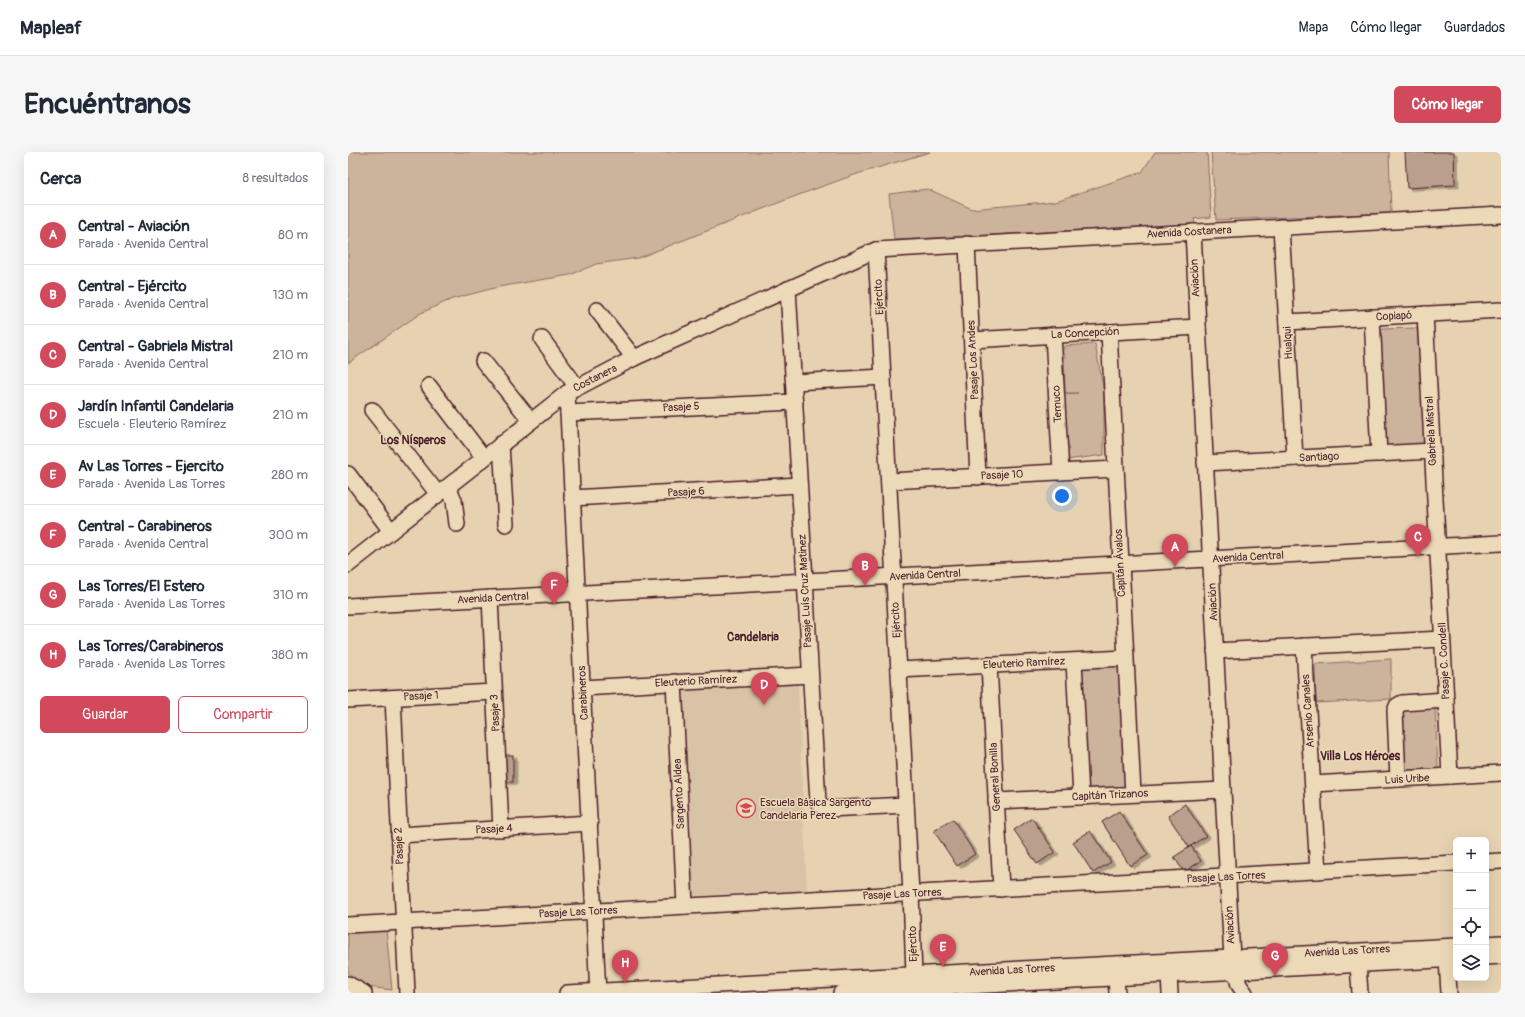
<!DOCTYPE html>
<html lang="es">
<meta charset="utf-8">
<style>
:root{--surface:#fff;--page:#f6f6f7;--text:#1f2937;--muted:#747a83;--line:#e0e1e3;--accent:#d1495b}
body{margin:0;font-family:Pangolin,sans-serif;background:var(--page);color:var(--text)}
.controls{position:absolute;right:12px;bottom:12px;display:grid;overflow:hidden;border-radius:6px;box-shadow:0 4px 16px #0002}
.controls button{width:36px;height:36px;display:grid;place-items:center;padding:0;border:0;border-bottom:1px solid var(--line);background:var(--surface);color:var(--text);font:20px sans-serif}
.you{position:absolute;left:714px;top:344px;width:14px;height:14px;margin:-10px;border:3px solid #fff;border-radius:50%;background:#1a73e8;box-shadow:0 0 0 6px #1a73e833}
.badge{display:grid;place-items:center;width:26px;height:26px;border-radius:50%;background:var(--accent);color:#fff;font-size:13px;font-weight:700}
.pin{position:absolute;translate:-50% -33px;filter:drop-shadow(0 1px 2px #0008)}
.pin::after{content:'';position:absolute;top:21px;width:14px;height:12px;background:inherit;clip-path:polygon(0 0,100% 0,50% 100%)}
.list{margin:0;padding:0;list-style:none}
h2{display:flex;justify-content:space-between;align-items:center;height:52px;margin:0;padding:0 16px;font-size:17px}
h2 small{font-size:13px;font-weight:400;color:var(--muted)}
.list li{display:grid;grid-template-columns:26px 1fr auto;gap:12px;align-items:center;box-sizing:border-box;height:60px;padding:0 16px;border-top:1px solid var(--line)}
.list b{display:block;font-size:15px;white-space:nowrap}
.list p{margin:0;font-size:13px;white-space:nowrap;color:var(--muted)}
.list em{font-size:13px;font-style:normal;color:var(--muted)}
.actions{display:flex;gap:8px;padding:12px 16px}
.actions a{flex:1;padding:9px 0;border:1px solid var(--accent);border-radius:6px;text-align:center;font-size:14px;color:var(--accent)}
.actions .main{background:var(--accent);color:#fff}
.icon{flex:none;width:22px;height:22px;fill:none;stroke:currentColor;stroke-width:2;stroke-linecap:round;stroke-linejoin:round}
.map{position:relative;flex:none;width:1153px;height:841px;overflow:hidden;border-radius:6px}
header{display:flex;align-items:center;gap:24px;box-sizing:border-box;height:56px;padding:0 20px;background:var(--surface);border-bottom:1px solid var(--line)}
header strong{font-size:19px}
nav{display:flex;gap:22px;margin-inline-start:auto;font-size:14px}
.intro{display:flex;align-items:center;justify-content:space-between;box-sizing:border-box;height:96px;padding:0 24px}
h1{margin:0;font-size:28px}
.button{padding:10px 18px;border-radius:6px;background:var(--accent);color:#fff;font-size:14px;font-weight:700}
main{display:flex;gap:24px;padding:0 24px}
aside{flex:1;background:var(--surface);border-radius:6px;box-shadow:0 4px 16px #0002}
.map>svg:first-child{display:block}
</style>
<header>
<strong>Mapleaf</strong>
<nav><a>Mapa</a><a>Cómo llegar</a><a>Guardados</a></nav>
</header>
<div class="intro"><h1>Encuéntranos</h1><a class="button">Cómo llegar</a></div>
<main>
<aside>
<h2>Cerca<small>8 resultados</small></h2>
<ul class="list">
<li><span class="badge">A</span><div><b>Central - Aviación</b><p>Parada · Avenida Central</p></div><em>80 m</em></li>
<li><span class="badge">B</span><div><b>Central - Ejército</b><p>Parada · Avenida Central</p></div><em>130 m</em></li>
<li><span class="badge">C</span><div><b>Central - Gabriela Mistral</b><p>Parada · Avenida Central</p></div><em>210 m</em></li>
<li><span class="badge">D</span><div><b>Jardín Infantil Candelaria</b><p>Escuela · Eleuterio Ramírez</p></div><em>210 m</em></li>
<li><span class="badge">E</span><div><b>Av Las Torres - Ejercito</b><p>Parada · Avenida Las Torres</p></div><em>280 m</em></li>
<li><span class="badge">F</span><div><b>Central - Carabineros</b><p>Parada · Avenida Central</p></div><em>300 m</em></li>
<li><span class="badge">G</span><div><b>Las Torres/El Estero</b><p>Parada · Avenida Las Torres</p></div><em>310 m</em></li>
<li><span class="badge">H</span><div><b>Las Torres/Carabineros</b><p>Parada · Avenida Las Torres</p></div><em>380 m</em></li>
</ul>
<div class="actions"><a class="main">Guardar</a><a>Compartir</a></div>
</aside>
<div class="map">
<svg width="1153" height="841" viewBox="0 0 1153 841">
<defs>
<filter id="shadow"><feDropShadow dx="4" dy="2.5" stdDeviation="0" flood-color="#0004"/></filter>
</defs>
<rect width="100%" height="100%" fill="#e6d2b1"/>
<filter id="ink" filterUnits="userSpaceOnUse"><feTurbulence type="fractalNoise" baseFrequency=".025" numOctaves="2"/><feDisplacementMap in="SourceGraphic" scale="8" xChannelSelector="R" yChannelSelector="G"/><feConvolveMatrix kernelMatrix="1 2 1 2 8 2 1 2 1" color-interpolation-filters="sRGB"/></filter>
<g filter="url(#ink)">
<polygon fill="#d9c3a6" points="450,532 459,738 344,744 335,538"/>
<g fill="#ccb49c" stroke="#8b6a64">
<polygon points="0,0 582,0 509,22 453,42 290,106 248,112 222,123 150,135 104,147 73,161 0,211"/>
<polygon points="807,0 859,0 863,65 846,67 847,72 546,88 541,42 580,37 624,57 708,49 794,20"/>
<polygon points="863,0 1041,0 1043,61 868,68"/>
<polygon points="1069,176 1078,293 1037,295 1033,177"/>
<polygon points="747,192 756,240 756,303 718,308 716,242 730,241 717,241 716,194"/>
<polygon points="1043,507 1043,547 968,551 967,512"/>
<polygon points="772,512 778,635 739,637 733,514"/>
<polygon points="1087,555 1090,617 1057,618 1053,557"/>
<polygon points="38,777 44,838 19,835 0,821 0,781"/>
</g>
<g fill="#baa08c" stroke="#4a1f2b" filter="url(#shadow)">
<polygon points="1057,0 1106,0 1107,33 1059,36"/>
<rect x="152" y="603" width="13" height="27"/>
<polygon points="837,652 858,684 841,695 820,664"/>
<polygon points="771,659 800,703 782,714 754,670"/>
<polygon points="684,666 707,700 689,712 666,678"/>
<polygon points="605,667 627,702 609,714 586,679"/>
<polygon points="742,679 763,710 745,721 725,690"/>
<polygon points="843,694 853,709 836,720 826,705"/>
</g>
<g fill="none" stroke-linecap="round" stroke-linejoin="round">
<defs>
<g id="minor">
<polyline points="933,75 947,306"/>
<polyline points="845,80 884,806 891,833 897,841"/>
<polyline points="619,92 630,325"/>
<polyline points="528,98 563,741 566,823 562,841"/>
<polyline points="440,137 470,650 476,656 480,657 558,653"/>
<polyline points="249,158 286,206"/>
<polyline points="1077,162 1102,624"/>
<polyline points="1024,165 1031,302"/>
<polyline points="939,170 1153,158"/>
<polyline points="761,180 785,642"/>
<polyline points="705,183 713,320"/>
<polyline points="194,187 229,235"/>
<polyline points="624,188 850,175"/>
<polyline points="135,209 183,269"/>
<polyline points="446,230 535,225"/>
<polyline points="81,234 136,306"/>
<polyline points="219,241 250,841"/>
<polyline points="24,258 90,342"/>
<polyline points="220,261 447,250"/>
<polyline points="153,292 158,372"/>
<polyline points="857,311 1085,299"/>
<polyline points="0,322 43,379"/>
<polyline points="541,329 768,317"/>
<polyline points="100,335 106,348 109,372"/>
<polyline points="224,346 451,333"/>
<polyline points="0,413 219,241 286,206 528,98 1153,63"/>
<polyline points="142,446 153,677"/>
<polyline points="0,454 1153,391"/>
<polyline points="956,494 970,719"/>
<polyline points="867,499 1094,487"/>
<polyline points="726,509 733,645"/>
<polyline points="641,513 653,737"/>
<polyline points="551,518 777,506"/>
<polyline points="326,530 337,754"/>
<polyline points="234,536 462,523"/>
<polyline points="45,546 59,841"/>
<polyline points="0,548 146,540"/>
<polyline points="1050,627 1047,559 1049,554 1054,551 1098,548"/>
<polyline points="965,632 1153,621"/>
<polyline points="648,649 875,638"/>
<polyline points="51,683 242,671"/>
<polyline points="1138,710 1153,709"/>
<polyline points="0,773 1108,711"/>
<polyline points="1138,792 1153,791"/>
<polyline points="1138,805 1153,804"/>
<polyline points="1099,807 1101,841"/>
<polyline points="1010,812 1012,841"/>
<polyline points="821,823 822,841"/>
<polyline points="768,826 769,841"/>
<polyline points="0,832 16,841"/>
<polyline points="219,841 1108,794"/>
<polyline points="493,841 1108,807"/>
</g>
</defs>
<use href="#minor" stroke="#4a1f2b" stroke-width="18"/>
<use href="#minor" stroke="#ecd9b7" stroke-width="15"/>
</g>
</g>
<defs>
<symbol id="school-ring" viewBox="-11 -11 22 22"><circle r="9.5" fill="#ecd9b7" stroke="#d1495b" stroke-width="1.5"/><path d="M0-5L7-2L0 1L-7-2ZM-4 1L0 2.5L4 1V4Q0 6-4 4Z" fill="#d1495b"/></symbol>
</defs>
<g fill-rule="evenodd">
<use href="#school-ring" x="387" y="645" width="22" height="22"/>
</g>
<g text-anchor="middle" dominant-baseline="central" stroke-width="3" stroke-linejoin="round" paint-order="stroke">
<g font-size="11" fill="#4a1f2b" stroke="#ecd9b7">
<text transform="translate(841 80) rotate(-3)">Avenida Costanera</text>
<text transform="translate(847 126) rotate(-93)">Aviación</text>
<text transform="translate(531 145) rotate(-93)">Ejército</text>
<text transform="translate(1046 164) rotate(-3)">Copiapó</text>
<text transform="translate(737 181) rotate(-3)">La Concepción</text>
<text transform="translate(940 191) rotate(-93)">Hualqui</text>
<text transform="translate(625 208) rotate(-93)">Pasaje Los Andes</text>
<text transform="translate(247 226) rotate(-27)">Costanera</text>
<text transform="translate(709 252) rotate(-93)">Temuco</text>
<text transform="translate(333 255) rotate(-3)">Pasaje 5</text>
<text transform="translate(1083 279) rotate(-93)">Gabriela Mistral</text>
<text transform="translate(971 305) rotate(-3)">Santiago</text>
<text transform="translate(654 323) rotate(-3)">Pasaje 10</text>
<text transform="translate(338 340) rotate(-3)">Pasaje 6</text>
<text transform="translate(900 405) rotate(-3)">Avenida Central</text>
<text transform="translate(772 411) rotate(-93)">Capitán Ávalos</text>
<text transform="translate(577 423) rotate(-3)">Avenida Central</text>
<text transform="translate(457 439) rotate(-93)">Pasaje Luís Cruz Matinez</text>
<text transform="translate(145 446) rotate(-3)">Avenida Central</text>
<text transform="translate(865 450) rotate(-93)">Aviación</text>
<text transform="translate(548 468) rotate(-93)">Ejército</text>
<text transform="translate(1096 509) rotate(-93)">Pasaje C. Condell</text>
<text transform="translate(676 511) rotate(-3)">Eleuterio Ramírez</text>
<text transform="translate(348 529) rotate(-3)">Eleuterio Ramírez</text>
<text transform="translate(235 541) rotate(-93)">Carabineros</text>
<text transform="translate(73 544) rotate(-3)">Pasaje 1</text>
<text transform="translate(960 559) rotate(-94)">Arsenio Canales</text>
<text transform="translate(147 561) rotate(-93)">Pasaje 3</text>
<text transform="translate(647 625) rotate(-93)">General Bonilla</text>
<text transform="translate(1059 627) rotate(-3)">Luis Uribe</text>
<text transform="translate(331 642) rotate(-93)">Sargento Aldea</text>
<text transform="translate(762 643) rotate(-3)">Capitán Trizanos</text>
<text transform="translate(146 677) rotate(-3)">Pasaje 4</text>
<text transform="translate(51 694) rotate(-93)">Pasaje 2</text>
<text transform="translate(878 725) rotate(-3)">Pasaje Las Torres</text>
<text transform="translate(554 742) rotate(-3)">Pasaje Las Torres</text>
<text transform="translate(230 760) rotate(-3)">Pasaje Las Torres</text>
<text transform="translate(882 773) rotate(-93)">Aviación</text>
<text transform="translate(565 792) rotate(-92)">Ejército</text>
<text transform="translate(999 799) rotate(-3)">Avenida Las Torres</text>
<text transform="translate(664 818) rotate(-3)">Avenida Las Torres</text>
</g>
<g font-size="11" fill="#4a1f2b" stroke="#ecd9b7" text-anchor="start">
<text x="412" y="650">Escuela Básica Sargento<tspan x="412" dy="13">Candelaria Perez</tspan></text>
</g>
<g font-size="12" font-weight="bold" fill="#4a1f2b" stroke="#ecd9b7">
<text x="65" y="288">Los Nísperos</text>
<text x="405" y="485">Candelaria</text>
<text x="1012" y="604">Villa Los Héroes</text>
</g>
</g>
</svg>
<div class="controls">
<button>+</button>
<button>−</button>
<button><svg class="icon" aria-label="locate" viewBox="0 0 24 24"><circle cx="12" cy="12" r="6"/><path d="M12 2v4M12 18v4M2 12h4M18 12h4"/></svg></button>
<button><svg class="icon" aria-label="layers" viewBox="0 0 24 24"><path d="M12 4l9 5-9 5-9-5zM3 14l9 5 9-5"/></svg></button>
</div>
<div class="you"></div>
<div class="pin badge" style="left:827px;top:415px">A</div>
<div class="pin badge" style="left:517px;top:434px">B</div>
<div class="pin badge" style="left:1070px;top:405px">C</div>
<div class="pin badge" style="left:416px;top:553px">D</div>
<div class="pin badge" style="left:595px;top:815px">E</div>
<div class="pin badge" style="left:206px;top:453px">F</div>
<div class="pin badge" style="left:927px;top:824px">G</div>
<div class="pin badge" style="left:277px;top:831px">H</div>
</div>
</main>
